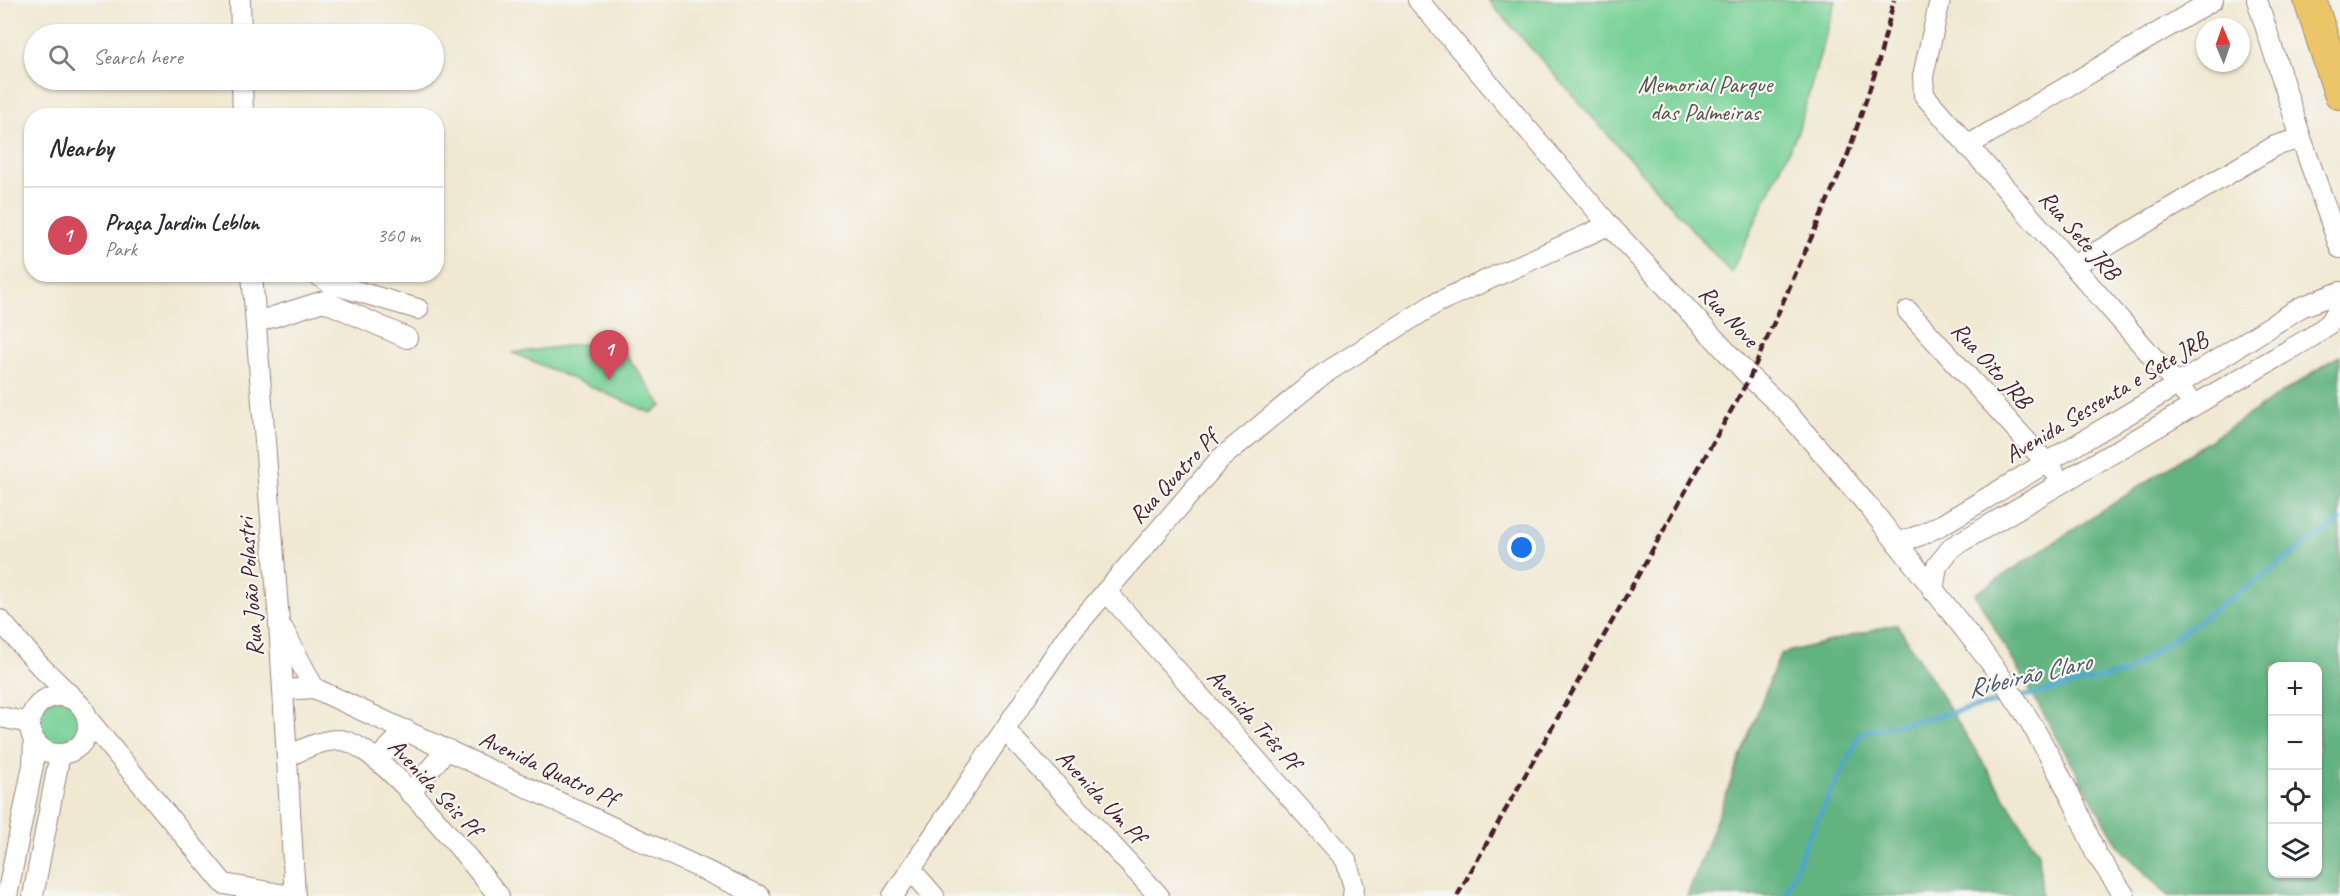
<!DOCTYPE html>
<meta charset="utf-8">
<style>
:root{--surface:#fff;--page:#f2f2f3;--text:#2b2b33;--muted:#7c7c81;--line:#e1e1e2;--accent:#d1495b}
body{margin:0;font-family:Caveat,sans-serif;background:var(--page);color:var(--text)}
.controls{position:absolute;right:18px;bottom:18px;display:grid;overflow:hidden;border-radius:12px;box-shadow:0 2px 4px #0004}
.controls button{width:54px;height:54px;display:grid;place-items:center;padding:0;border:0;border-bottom:2px solid var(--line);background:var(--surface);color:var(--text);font:30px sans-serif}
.compass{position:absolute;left:2196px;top:18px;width:54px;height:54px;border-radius:50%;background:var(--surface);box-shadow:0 2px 4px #0004;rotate:358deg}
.you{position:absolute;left:1522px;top:548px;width:21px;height:21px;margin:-15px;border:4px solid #fff;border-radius:50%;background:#1a73e8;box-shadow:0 0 0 9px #1a73e833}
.badge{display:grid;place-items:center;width:39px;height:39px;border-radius:50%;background:var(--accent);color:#fff;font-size:20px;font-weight:700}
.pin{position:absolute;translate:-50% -50px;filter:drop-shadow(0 2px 3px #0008)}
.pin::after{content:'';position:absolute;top:32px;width:21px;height:18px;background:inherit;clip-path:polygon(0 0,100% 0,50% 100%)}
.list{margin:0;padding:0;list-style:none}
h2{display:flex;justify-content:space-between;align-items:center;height:78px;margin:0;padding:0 24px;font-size:26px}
h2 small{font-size:20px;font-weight:400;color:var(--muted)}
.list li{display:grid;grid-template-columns:39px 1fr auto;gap:18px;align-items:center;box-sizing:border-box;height:96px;padding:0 24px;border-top:2px solid var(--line)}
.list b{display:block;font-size:22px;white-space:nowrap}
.list p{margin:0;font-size:20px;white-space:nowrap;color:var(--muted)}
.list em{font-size:20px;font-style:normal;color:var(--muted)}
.icon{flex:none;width:33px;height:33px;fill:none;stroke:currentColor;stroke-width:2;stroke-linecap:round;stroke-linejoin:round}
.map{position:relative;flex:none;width:2340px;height:896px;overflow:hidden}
.search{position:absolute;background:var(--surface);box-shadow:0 2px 4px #0004;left:24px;top:24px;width:420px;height:66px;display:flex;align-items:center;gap:15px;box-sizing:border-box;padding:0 21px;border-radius:33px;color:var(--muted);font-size:22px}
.panel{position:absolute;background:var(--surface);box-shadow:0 2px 4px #0004;left:24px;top:108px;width:420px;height:174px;border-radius:24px}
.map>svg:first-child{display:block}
</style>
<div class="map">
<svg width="2340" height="896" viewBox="0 0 2340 896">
<rect width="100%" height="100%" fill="#f6f6f2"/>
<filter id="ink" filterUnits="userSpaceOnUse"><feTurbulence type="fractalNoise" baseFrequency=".0167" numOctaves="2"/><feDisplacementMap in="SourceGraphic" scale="12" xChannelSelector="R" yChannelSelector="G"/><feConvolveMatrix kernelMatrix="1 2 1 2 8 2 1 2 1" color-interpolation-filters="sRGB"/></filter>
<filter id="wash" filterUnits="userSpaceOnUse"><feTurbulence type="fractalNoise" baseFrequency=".008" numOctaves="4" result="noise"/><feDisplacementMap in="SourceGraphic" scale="24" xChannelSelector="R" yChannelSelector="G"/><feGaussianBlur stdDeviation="1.35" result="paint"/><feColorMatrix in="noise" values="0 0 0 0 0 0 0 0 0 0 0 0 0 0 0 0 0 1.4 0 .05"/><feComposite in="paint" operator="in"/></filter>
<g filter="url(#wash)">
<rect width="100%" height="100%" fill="#f0e8d1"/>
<g fill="#79d197" stroke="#627861" stroke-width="1.5">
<polygon points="1488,0 1836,0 1798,131 1731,273"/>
<polygon points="590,343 623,350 662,406 651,413 513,353"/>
<circle cx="60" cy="724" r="26"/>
</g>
<g fill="#62b380" stroke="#566956" stroke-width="1.5" fill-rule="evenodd">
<path d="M2340 355V896H2168L2120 848 1975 594ZM2272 666H2318V874H2272Z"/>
<polygon points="1897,624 2039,853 2042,896 1687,896 1780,654"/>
</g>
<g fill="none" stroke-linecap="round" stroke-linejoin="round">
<g stroke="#4da6ca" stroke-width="5">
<polyline points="2021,697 2125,673 2340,521"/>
<polyline points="1785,896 1806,842 1861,733 2012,699"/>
</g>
</g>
</g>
<g filter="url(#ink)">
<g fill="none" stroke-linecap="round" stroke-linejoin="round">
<defs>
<g id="street">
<polyline points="240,0 241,34"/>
<polyline points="1418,0 1609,225 1750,377 1785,410 1870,508 1997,671 2028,718 2054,764 2076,807 2096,854 2125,896"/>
<polyline points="1940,0 1923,76 1924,95 2186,395"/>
<polyline points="2257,0 2301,138 2340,248"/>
<polyline points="242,80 243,116"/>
<polyline points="1967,146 2213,0"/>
<polyline points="2073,266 2275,146 2301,138"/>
<polyline points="252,274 279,622 295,896"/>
<polyline points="316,274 332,284 418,309"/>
<polyline points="1908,311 2054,471"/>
<polyline points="257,322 324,301 407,338"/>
<polyline points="1897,543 1921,535 1943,524 2177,385 2301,307 2340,292"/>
<polyline points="1106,591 1346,860 1354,887 1353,896"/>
<polyline points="1933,591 1937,566 1952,547 2313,336 2330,323 2340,306"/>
<polyline points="0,620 39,665 76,701"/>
<polyline points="283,629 314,688"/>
<polyline points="283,690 314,688 760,896"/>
<circle cx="59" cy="725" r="29"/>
<polyline points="0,717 30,723"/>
<polyline points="87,718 224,884 291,896"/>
<polyline points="1005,730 1159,896"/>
<path d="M287 757C303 749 320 740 339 740 377 739 472 864 499 896"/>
<polyline points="378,759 406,730"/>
<polyline points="410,793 447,749"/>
<polyline points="912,871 934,896"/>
<polyline points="7,896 33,765 34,739"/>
<polyline points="33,896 60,754"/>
<polyline points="893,896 1066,638 1220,459 1322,375 1436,303 1609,225"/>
</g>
<polyline id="primary" points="2310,0 2340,93"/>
</defs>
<use href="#street" stroke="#9d847e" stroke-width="22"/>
<use href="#primary" stroke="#9d847e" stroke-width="34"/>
<use href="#street" stroke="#fff" stroke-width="20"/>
<use href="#primary" stroke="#edc569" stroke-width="32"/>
<polyline stroke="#4a1f2b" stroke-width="4.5" stroke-dasharray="9 4.5" stroke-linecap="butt" points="1457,896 1750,377 1848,154 1878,64 1894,0"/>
</g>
</g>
<g text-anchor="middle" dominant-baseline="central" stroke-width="4.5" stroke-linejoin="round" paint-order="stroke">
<g font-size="24" fill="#58544b" stroke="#f6f6f2">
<text x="1705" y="84">Memorial Parque<tspan x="1705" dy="28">das Palmeiras</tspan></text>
</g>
<g font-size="24" fill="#4a1f2b" stroke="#f6f6f2">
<text transform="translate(2080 235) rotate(49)">Rua Sete JRB</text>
<text transform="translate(1729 316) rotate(47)">Rua Nove</text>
<text transform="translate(1992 365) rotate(48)">Rua Oito JRB</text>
<text transform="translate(2106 397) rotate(-31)">Avenida Sessenta e Sete JRB</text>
<text transform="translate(1173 477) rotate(-47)">Rua Quatro Pf</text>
<text transform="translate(250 587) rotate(-94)">Rua João Polastri</text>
<text transform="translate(1254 719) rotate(48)">Avenida Três Pf</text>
<text transform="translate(548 768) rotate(25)">Avenida Quatro Pf</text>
<text transform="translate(435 787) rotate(47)">Avenida Seis Pf</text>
<text transform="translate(1101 796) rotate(47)">Avenida Um Pf</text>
</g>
<g font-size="26" font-style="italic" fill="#4b556b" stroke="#f6f6f2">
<text transform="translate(2029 675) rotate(-13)">Ribeirão Claro</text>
</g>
</g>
</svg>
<div class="controls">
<button>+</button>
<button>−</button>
<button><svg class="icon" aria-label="locate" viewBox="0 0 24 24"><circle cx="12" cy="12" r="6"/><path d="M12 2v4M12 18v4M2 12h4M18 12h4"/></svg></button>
<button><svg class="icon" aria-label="layers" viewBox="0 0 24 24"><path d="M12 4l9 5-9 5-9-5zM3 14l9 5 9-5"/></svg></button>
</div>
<svg class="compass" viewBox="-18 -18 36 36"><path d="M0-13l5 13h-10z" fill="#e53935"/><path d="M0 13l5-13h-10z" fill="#7c7c81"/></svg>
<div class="you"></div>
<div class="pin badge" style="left:609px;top:380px">1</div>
<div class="search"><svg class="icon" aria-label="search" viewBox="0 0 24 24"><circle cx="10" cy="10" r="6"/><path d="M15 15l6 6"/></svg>Search here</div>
<section class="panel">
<h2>Nearby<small></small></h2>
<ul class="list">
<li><span class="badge">1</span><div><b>Praça Jardim Leblon</b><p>Park</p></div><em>360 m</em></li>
</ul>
</section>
</div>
